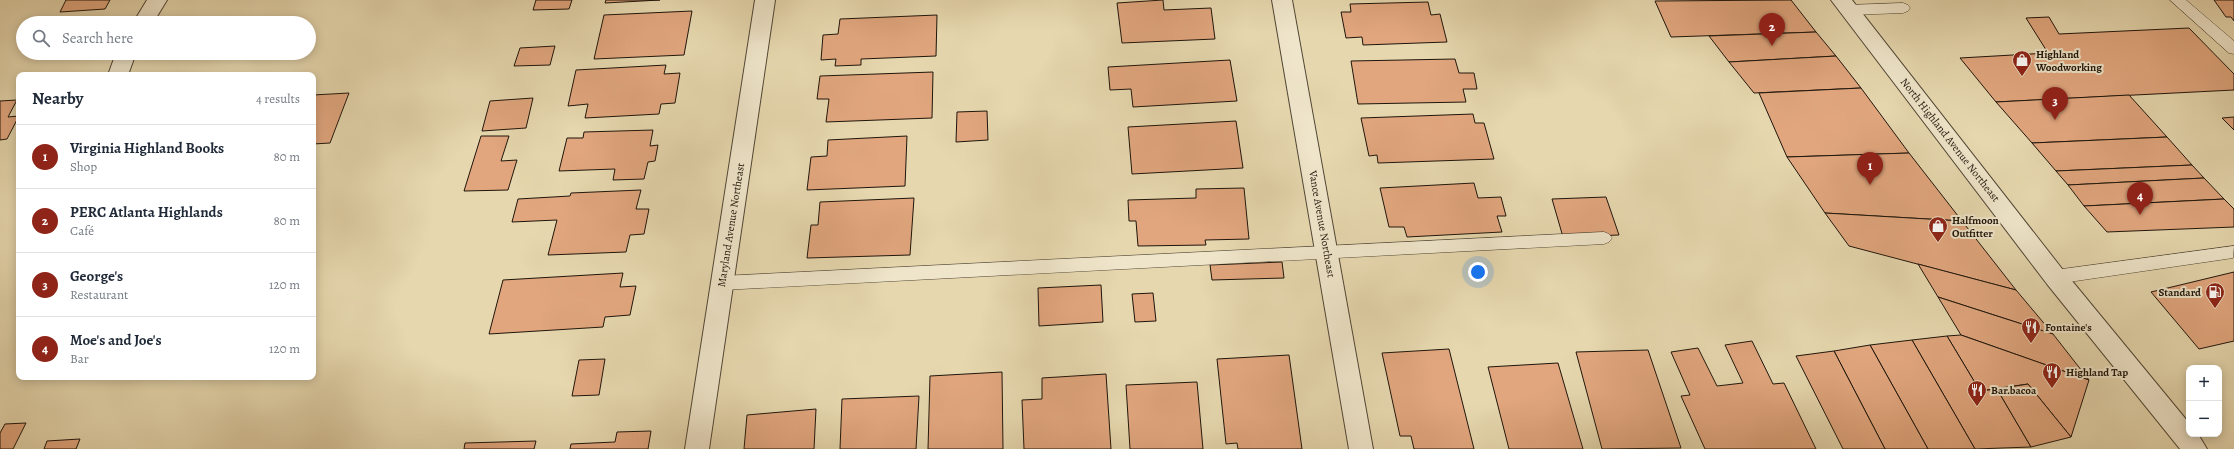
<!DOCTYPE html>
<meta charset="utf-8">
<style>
:root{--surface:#fff;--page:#f2f2f3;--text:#1f2937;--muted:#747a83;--line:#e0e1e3;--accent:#8f2418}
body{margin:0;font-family:Alegreya,serif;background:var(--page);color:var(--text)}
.controls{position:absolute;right:12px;bottom:12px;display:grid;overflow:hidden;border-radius:8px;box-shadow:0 2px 10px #0003}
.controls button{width:36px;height:36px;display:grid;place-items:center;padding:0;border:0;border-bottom:1px solid var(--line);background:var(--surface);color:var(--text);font:20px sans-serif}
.you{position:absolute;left:1478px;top:272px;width:14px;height:14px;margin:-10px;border:3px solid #fff;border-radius:50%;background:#1a73e8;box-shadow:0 0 0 6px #1a73e833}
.badge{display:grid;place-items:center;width:26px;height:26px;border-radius:50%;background:var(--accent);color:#fff;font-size:13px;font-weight:700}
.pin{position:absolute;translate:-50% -33px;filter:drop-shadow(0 1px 2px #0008)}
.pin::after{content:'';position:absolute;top:21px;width:14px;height:12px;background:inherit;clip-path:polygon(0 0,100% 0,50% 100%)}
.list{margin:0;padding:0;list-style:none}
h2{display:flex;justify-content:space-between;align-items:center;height:52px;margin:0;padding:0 16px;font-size:17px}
h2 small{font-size:13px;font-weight:400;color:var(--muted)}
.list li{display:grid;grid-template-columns:26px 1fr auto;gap:12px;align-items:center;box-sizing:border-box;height:64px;padding:0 16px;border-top:1px solid var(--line)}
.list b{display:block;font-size:15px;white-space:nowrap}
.list p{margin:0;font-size:13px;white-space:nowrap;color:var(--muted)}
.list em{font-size:13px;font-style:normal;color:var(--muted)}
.icon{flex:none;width:22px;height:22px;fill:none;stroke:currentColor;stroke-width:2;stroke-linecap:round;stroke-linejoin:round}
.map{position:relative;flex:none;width:2234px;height:449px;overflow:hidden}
.search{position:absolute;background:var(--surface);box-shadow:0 2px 10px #0003;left:16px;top:16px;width:300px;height:44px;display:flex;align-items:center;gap:10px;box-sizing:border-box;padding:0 14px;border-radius:22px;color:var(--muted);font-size:15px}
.panel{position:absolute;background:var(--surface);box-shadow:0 2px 10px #0003;left:16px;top:72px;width:300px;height:308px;border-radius:8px}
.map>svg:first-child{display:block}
</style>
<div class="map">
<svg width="2234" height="449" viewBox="0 0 2234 449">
<rect width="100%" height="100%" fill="#e6d7ae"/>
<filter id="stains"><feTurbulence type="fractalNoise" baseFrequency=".005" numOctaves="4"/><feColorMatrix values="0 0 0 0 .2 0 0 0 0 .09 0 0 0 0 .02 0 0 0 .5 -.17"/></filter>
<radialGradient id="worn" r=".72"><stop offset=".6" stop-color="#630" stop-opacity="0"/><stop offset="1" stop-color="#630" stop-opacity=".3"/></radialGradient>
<g fill="#e1a67e" stroke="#1e150b">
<polygon points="66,0 110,0 105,9 60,12"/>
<polygon points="536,0 572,0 569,9 533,10"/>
<polygon points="606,0 660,0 605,3"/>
<polygon points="1163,0 1164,10 1211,8 1215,39 1122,43 1117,3"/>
<polygon points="1791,0 1816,32 1671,37 1655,1"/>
<polygon points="2214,0 2234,0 2234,21 2231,17 2226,17"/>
<polygon points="1428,2 1431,15 1440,14 1447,42 1363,45 1362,37 1346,38 1341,12 1351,12 1350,4"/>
<polygon points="692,11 684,55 594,59 604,15"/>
<polygon points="937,15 936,56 861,59 861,65 835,66 836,59 821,60 823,35 838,34 840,19"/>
<polygon points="2049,17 2059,34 2189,28 2234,74 2234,90 1996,102 1960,58 2048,53 2026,18"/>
<polygon points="1816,32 1836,56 1729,62 1709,36"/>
<polygon points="555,46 550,65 514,66 520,48"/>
<polygon points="1836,56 1861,88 1754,93 1729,62"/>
<polygon points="1455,59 1459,73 1474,73 1477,89 1463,89 1466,102 1358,104 1351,61"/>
<polygon points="1230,60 1237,101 1133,107 1131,89 1110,90 1108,67"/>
<polygon points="666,65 664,74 680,73 675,103 661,104 659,114 585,118 588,104 568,106 576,70"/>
<polygon points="933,72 932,118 826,122 829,99 817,99 820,76"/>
<polygon points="1861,88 1909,153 1787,157 1759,93"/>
<polygon points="349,93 330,143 313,144 313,95"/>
<polygon points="2129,95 2167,137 2032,143 1996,102"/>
<polygon points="533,98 526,128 482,131 490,101"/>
<polygon points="17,100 8,117 19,116 7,139 0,140 0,101"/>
<polygon points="987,111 988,140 956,142 957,112"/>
<polygon points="1473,114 1475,123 1484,123 1494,159 1378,163 1377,155 1369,156 1361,118"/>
<polygon points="2234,117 2234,130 2222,118"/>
<polygon points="1236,121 1243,168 1132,174 1128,127"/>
<polygon points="653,130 650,146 658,145 655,161 648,162 644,179 613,180 615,169 559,171 567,138 583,138 584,132"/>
<polygon points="481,136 509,136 501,161 517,160 508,190 464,191"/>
<polygon points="907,136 905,186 807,190 811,157 827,156 828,140"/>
<polygon points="2167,137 2192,165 2056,171 2032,143"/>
<polygon points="1909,153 1962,221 1825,213 1787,157"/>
<polygon points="2192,165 2204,178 2068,185 2056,171"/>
<polygon points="2204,178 2224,199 2084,206 2068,185"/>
<polygon points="1474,183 1478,198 1501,197 1506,216 1497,216 1502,232 1407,237 1404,227 1389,227 1380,188"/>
<polygon points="1244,188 1249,239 1205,240 1206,245 1138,246 1136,221 1129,221 1128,200 1196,198 1196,189"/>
<polygon points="641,190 636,209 649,209 644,234 630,235 626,252 548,255 557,220 512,222 518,199 570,196 571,193"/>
<polygon points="1606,197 1619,235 1563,237 1552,199"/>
<polygon points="914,198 910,255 807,258 811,225 818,225 820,202"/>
<polygon points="2224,199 2234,209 2234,227 2107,232 2084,206"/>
<polygon points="1825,213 1962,221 2016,290 1849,246"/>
<polygon points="1282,262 1284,278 1212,280 1210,265"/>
<polygon points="1918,264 2016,290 2053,334 1938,297"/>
<polygon points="2234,272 2234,341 2199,349 2151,292"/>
<polygon points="623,273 620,287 636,286 630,315 605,317 603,327 489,334 503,280"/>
<polygon points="1101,285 1103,322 1039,326 1038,288"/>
<polygon points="1153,293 1156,321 1135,322 1132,294"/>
<polygon points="1938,297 2053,334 2089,380 1961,335"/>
<polygon points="1961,335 2089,380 2071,437 2028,384 1980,391 1947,336"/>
<polygon points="1947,336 1980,391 1997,389 2031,447 1975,449 1912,340"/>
<polygon points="1912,340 1975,449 1928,449 1870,345"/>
<polygon points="1752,341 1773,384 1784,383 1816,449 1705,449 1681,396 1690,395 1671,352 1698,348 1717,386 1743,383 1725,345"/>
<polygon points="1870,345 1928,449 1885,449 1834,351"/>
<polygon points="1449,349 1474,449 1414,449 1411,436 1400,436 1382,353"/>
<polygon points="1648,350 1681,448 1602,449 1576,352"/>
<polygon points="1834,351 1885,449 1843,449 1796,356"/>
<polygon points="1289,355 1302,449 1238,449 1237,443 1226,444 1217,359"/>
<polygon points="605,359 599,395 572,396 579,360"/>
<polygon points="1558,363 1583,449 1509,449 1488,367"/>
<polygon points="1002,372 1003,449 928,449 930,376"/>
<polygon points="1106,374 1111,449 1024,449 1022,400 1042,399 1042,378"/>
<polygon points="1197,382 1203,449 1130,449 1126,385"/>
<polygon points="2028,384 2071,437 2031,447 1997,389"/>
<polygon points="919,396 916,449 840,449 842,399"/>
<polygon points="816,409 814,449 744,449 747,415"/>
<polygon points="26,423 13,449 0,449 0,433 5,424"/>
<polygon points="651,431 648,449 570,449 571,444 615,442 617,432"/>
<polygon points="80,439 76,449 44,449 47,441"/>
<polygon points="536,441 534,449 464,449 465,443"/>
</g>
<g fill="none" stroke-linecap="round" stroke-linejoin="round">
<defs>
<g id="service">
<polygon points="2170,0 2186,0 2234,41 2234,54 2229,53"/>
<polygon points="1903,3 1908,5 1910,8 1908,11 1903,13 1849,15 1844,13 1842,10 1844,7 1849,5"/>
<polygon points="1604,232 1609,234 1612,238 1609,242 1604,244 722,290 717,288 714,283 717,278 722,276"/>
<polygon points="2234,246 2233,258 2055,284 2050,282 2047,277 2050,272 2055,270"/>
</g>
<g id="minor">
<polygon points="147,0 167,0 153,23 133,23"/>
<polygon points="755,0 775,0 709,449 685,449"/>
<polygon points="1272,0 1292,0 1373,449 1349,449"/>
<polygon points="116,53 136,53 128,75 108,75"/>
</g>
<polygon id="tertiary" points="1831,0 1852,0 2063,270 2189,423 2189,434 2198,434 2207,449 2180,449 2047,284"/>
</defs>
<use href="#service" stroke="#504634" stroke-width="1"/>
<use href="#minor" stroke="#504634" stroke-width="2"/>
<use href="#tertiary" stroke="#504634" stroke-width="2"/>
<use href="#service" fill="#efe5ca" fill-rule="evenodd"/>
<use href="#minor" fill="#efe5ca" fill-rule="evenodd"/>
<use href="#tertiary" fill="#efe5ca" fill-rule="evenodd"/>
</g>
<defs>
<symbol id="shop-pin" viewBox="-11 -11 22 30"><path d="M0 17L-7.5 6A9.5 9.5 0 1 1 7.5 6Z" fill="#8f2418" stroke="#efe5ca"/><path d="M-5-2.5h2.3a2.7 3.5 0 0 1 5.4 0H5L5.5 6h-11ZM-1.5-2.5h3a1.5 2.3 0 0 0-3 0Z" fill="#fff"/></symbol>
<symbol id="fuel-pin" viewBox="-11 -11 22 30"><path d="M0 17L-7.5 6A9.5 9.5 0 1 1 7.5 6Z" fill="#8f2418" stroke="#efe5ca"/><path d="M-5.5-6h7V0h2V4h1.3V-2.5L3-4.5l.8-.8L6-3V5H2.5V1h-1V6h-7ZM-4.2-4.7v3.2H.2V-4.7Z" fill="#fff"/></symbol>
<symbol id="restaurant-pin" viewBox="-11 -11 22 30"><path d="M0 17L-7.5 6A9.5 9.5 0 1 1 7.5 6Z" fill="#8f2418" stroke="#efe5ca"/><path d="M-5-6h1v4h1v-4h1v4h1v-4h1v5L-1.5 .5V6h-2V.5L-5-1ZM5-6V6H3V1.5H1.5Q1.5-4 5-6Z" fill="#fff"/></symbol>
</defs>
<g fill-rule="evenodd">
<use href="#shop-pin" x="2011" y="49" width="22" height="30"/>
<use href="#shop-pin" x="1927" y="215" width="22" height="30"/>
<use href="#fuel-pin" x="2204" y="281" width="22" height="30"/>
<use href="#restaurant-pin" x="2020" y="316" width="22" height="30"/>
<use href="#restaurant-pin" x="2041" y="361" width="22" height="30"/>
<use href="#restaurant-pin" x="1966" y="379" width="22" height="30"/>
</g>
<g text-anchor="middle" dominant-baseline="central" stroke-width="4" stroke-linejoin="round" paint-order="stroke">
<g font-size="11" font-weight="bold" fill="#1e150b" stroke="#efe5ca" text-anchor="start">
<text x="2036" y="54">Highland<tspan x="2036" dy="13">Woodworking</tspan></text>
<text x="1952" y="220">Halfmoon<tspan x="1952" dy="13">Outfitter</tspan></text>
<text x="2201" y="292" text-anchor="end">Standard</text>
<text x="2045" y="327">Fontaine's</text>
<text x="2066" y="372">Highland Tap</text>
<text x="1991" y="390">Bar.bacoa</text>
</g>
<g font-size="11" fill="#1e150b" stroke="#efe5ca">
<text transform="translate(1950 140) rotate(52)">North Highland Avenue Northeast</text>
<text transform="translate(1322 224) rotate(80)">Vance Avenue Northeast</text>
<text transform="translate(731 225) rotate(-81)">Maryland Avenue Northeast</text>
</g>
</g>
<rect width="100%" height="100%" filter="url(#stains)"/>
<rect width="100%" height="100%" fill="url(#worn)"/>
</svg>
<div class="controls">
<button>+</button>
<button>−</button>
</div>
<div class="you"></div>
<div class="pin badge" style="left:1870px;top:185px">1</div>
<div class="pin badge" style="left:1772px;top:46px">2</div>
<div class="pin badge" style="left:2055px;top:120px">3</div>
<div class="pin badge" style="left:2140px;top:215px">4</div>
<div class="search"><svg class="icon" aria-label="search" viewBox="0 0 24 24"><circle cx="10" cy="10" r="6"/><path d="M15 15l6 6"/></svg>Search here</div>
<section class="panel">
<h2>Nearby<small>4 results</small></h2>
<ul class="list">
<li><span class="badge">1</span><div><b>Virginia Highland Books</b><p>Shop</p></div><em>80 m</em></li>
<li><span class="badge">2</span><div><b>PERC Atlanta Highlands</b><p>Café</p></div><em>80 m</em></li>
<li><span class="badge">3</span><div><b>George's</b><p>Restaurant</p></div><em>120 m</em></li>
<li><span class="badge">4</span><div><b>Moe's and Joe's</b><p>Bar</p></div><em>120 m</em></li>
</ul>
</section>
</div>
